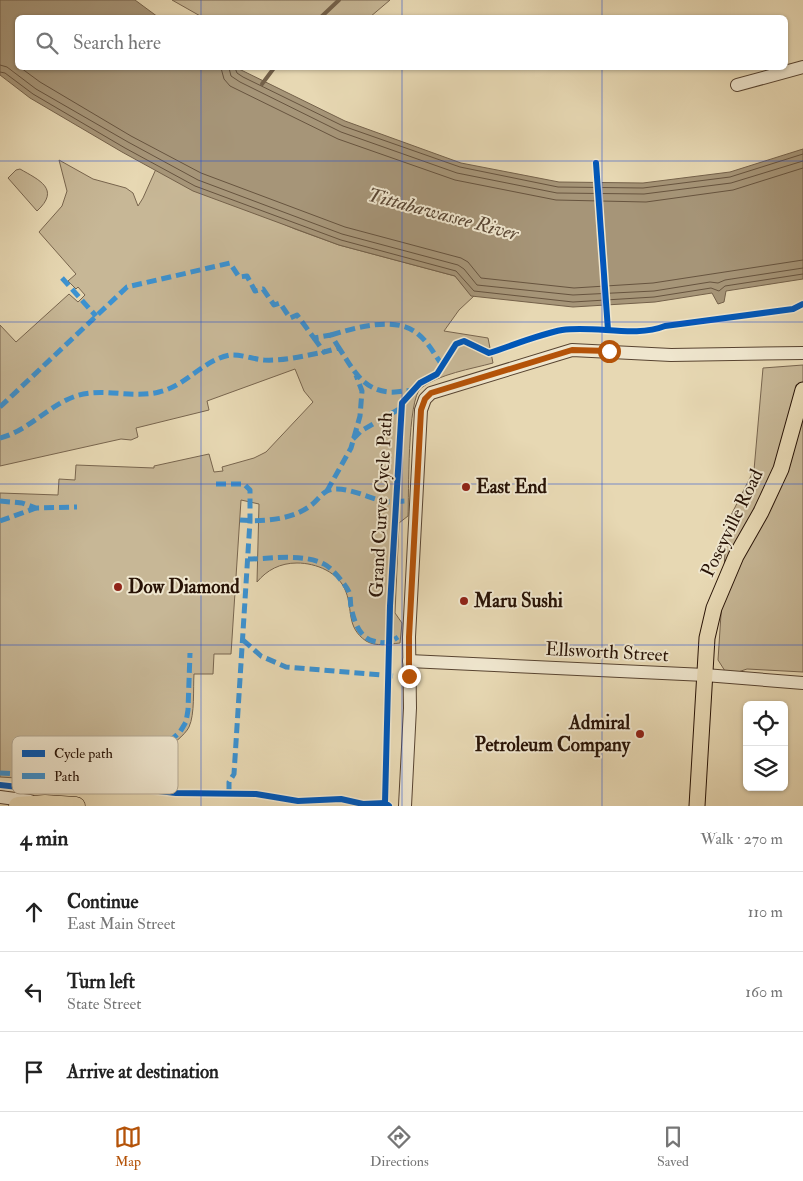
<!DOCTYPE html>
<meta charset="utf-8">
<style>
:root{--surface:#fff;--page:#f2f2f2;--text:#222;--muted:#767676;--line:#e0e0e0;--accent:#b45309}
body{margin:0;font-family:"IM FELL Double Pica",serif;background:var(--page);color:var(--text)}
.controls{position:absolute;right:15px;bottom:15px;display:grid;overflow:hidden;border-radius:8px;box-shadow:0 1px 4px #0004}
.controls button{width:45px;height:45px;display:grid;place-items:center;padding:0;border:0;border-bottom:1px solid var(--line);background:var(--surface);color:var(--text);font:25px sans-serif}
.stop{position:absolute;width:15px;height:15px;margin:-11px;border:4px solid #b45309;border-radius:50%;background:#fff}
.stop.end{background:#b45309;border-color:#fff;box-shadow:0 1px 5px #0008}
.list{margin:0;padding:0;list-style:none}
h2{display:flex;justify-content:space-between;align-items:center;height:65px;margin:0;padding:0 20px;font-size:21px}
h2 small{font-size:16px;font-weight:400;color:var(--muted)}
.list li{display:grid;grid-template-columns:32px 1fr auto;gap:15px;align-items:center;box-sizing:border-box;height:80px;padding:0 20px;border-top:1px solid var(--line)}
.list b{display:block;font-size:19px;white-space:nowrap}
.list p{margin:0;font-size:16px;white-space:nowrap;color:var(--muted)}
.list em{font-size:16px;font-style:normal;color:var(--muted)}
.icon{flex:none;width:28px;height:28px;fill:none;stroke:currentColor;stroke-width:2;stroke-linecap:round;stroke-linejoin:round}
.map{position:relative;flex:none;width:803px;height:806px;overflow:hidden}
.search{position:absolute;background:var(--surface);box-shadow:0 1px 4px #0004;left:15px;right:15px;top:15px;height:55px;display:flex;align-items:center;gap:12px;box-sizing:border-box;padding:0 18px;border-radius:8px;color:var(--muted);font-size:19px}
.sheet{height:305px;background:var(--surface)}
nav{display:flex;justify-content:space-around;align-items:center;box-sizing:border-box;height:70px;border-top:1px solid var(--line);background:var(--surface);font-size:14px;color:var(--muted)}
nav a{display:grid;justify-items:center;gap:2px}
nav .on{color:var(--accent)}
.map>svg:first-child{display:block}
</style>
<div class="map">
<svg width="803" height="806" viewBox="0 0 803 806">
<rect width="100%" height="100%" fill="#e7d8b3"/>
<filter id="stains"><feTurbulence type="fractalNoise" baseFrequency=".004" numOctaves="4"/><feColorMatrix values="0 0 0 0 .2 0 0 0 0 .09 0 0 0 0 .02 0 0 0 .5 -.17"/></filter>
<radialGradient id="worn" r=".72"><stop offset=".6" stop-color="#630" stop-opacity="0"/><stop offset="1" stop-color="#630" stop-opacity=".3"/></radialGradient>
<g fill="#c7b796" stroke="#78654e">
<polygon points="172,0 390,0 370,17 202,17"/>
<path d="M59 160 93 179 126 188 133 193 138 206 143 198 156 169 295 229 339 245 455 276 471 295 474 296 459 310 444 331 488 338 493 363C471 369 439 374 421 388 407 399 409 495 408 516L399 523 395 613 402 623 400 643C389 644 376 647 366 641 346 627 353 610 346 592 339 572 316 563 297 563 280 563 267 570 257 582L259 504 241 500 231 654H214L213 674H194C193 689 195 714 189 727 182 742 131 774 114 780 110 781 104 782 99 783L0 777V493L58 495 59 479 75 480 76 465 154 468V466L209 454 214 472 223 471 222 467 254 458 266 452 313 402 304 391 295 369 207 401 209 410 136 428 138 437 131 440 121 439 0 466V325L16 342 69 294 78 302 85 295 78 287 76 289 68 281 76 274 39 232 62 206 67 191Z"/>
<path d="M20 169C39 180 61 189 37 211L8 178 16 170Z"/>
<polygon points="803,365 803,672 747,669 738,672 725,671 718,660 727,523 754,470 763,368"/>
</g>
<polygon fill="#a69578" stroke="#74614a" points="0,0 135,0 158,17 18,18 18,68 237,68 345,121 461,163 559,182 643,183 730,172 803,149 803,279 726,291 724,302 718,304 712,293 655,302 573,307 471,296 455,276 339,245 193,191 122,152 30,98 0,75"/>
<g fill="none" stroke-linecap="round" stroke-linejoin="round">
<g stroke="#67543f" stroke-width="1">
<polyline points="0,65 7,67 36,89 128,142 198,180 342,234 458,265 464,269 477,285 573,295 654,291 710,282 718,283 725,280 803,268"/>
<polyline points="21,68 40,82 131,136 201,173 345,227 461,258 468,262 481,278 574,288 653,283 803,260"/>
<polyline points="221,68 224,79 230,86 338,139 455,180 556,200 646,202 733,190 803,168"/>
<polyline points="229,68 231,76 240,82 341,132 457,173 557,193 644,194 731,183 803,161"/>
<polyline points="235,68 237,73 243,77 343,126 460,167 558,187 643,188 730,177 803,154"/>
<polyline points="0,72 5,73 33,94 125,148 195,186 341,240 456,271 474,291 573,302 654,297 711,288 719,291 725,286 803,274"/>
</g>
<g stroke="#74614a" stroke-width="4">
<polyline points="320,18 339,0"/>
<polyline points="262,84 274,68"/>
</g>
<defs>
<g id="minor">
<polyline points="737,85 803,67"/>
<polyline points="409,661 705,675 803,683"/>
<polyline points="0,797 30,801"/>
<polyline points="405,806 410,708 409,637 421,410 425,399 431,393 572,350 671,355 803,353"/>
</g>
<polyline id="major" points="697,806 707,638 714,608 736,556 761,512 781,469 803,390"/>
<polyline id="highway" points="18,806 45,804 76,806"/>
</defs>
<use href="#minor" stroke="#584431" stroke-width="14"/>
<use href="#major" stroke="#281306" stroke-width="17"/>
<use href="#highway" stroke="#281306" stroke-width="19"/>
<use href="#minor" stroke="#efe6ce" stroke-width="12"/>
<use href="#major" stroke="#e7d8b3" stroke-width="15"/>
<use href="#highway" stroke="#e7d8b3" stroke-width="18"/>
<g stroke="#3c92d1" stroke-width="5" stroke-dasharray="10 5" stroke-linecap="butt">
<polyline points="62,278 96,316"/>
<path d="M331 335C355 328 396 315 418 334 428 342 435 355 442 365"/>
<path d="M314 338 324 352 339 348C352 367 361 389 388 392 396 393 404 390 412 391"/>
<polyline points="0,407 127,287 230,263 239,277 247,276 255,291 263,289 274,305 280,303 290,318 297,315 314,338 331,335 339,348"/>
<path d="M0 438C28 431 49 405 76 396 104 387 132 399 159 392 186 386 203 360 230 355 240 354 253 359 264 360 283 361 304 356 324 352"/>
<polyline points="353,439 361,431 401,408"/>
<polyline points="216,484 244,484 250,490 250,521 234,774 229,782 229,793"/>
<polyline points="327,491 351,448 360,416 362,391 356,375"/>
<polyline points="0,501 22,503 36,508 77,507"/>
<path d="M240 520C262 522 291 520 310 506 316 502 321 494 327 491 343 484 368 498 383 501 391 503 398 501 406 501"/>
<polyline points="0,521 36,508"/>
<path d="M248 559C271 559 302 553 324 564 331 567 346 585 349 592 351 597 350 603 351 607 354 621 359 637 373 641 384 644 389 643 398 637"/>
<polyline points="243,640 261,656 286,667 393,676"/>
<polyline points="0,773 97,779 114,776 168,743 180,732 186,722 188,710 190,653"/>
</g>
<defs>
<g id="cycleway">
<polyline points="596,163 608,330"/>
<polyline points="0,785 18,787 150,790 176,793 256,794 298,801 341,799 363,804 385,803"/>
<path d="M389 806 385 803 390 606 402 403 420 383 437 374 456 344 464 341 489 353C511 346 540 334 562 330 595 325 635 338 665 326L793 309 803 304"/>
</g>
</defs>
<use href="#cycleway" stroke="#efe6ce" stroke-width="9"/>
<use href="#cycleway" stroke="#0057b8" stroke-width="6"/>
</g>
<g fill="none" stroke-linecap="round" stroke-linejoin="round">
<polyline stroke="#b45309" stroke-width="6" points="409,676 409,637 421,410 425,399 431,393 572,350 609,351"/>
</g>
<path fill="none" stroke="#1d4ed8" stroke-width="1" stroke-opacity="0.55" d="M201 0V18M402 0V18M602 0V18M201 68V806M402 68V806M602 68V806M0 161H803M0 322H803M0 484H803M0 645H803"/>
<g fill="#8f2418" stroke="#efe6ce" stroke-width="2">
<circle cx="466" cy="487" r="5"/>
<circle cx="118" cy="587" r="5"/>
<circle cx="464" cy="601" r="5"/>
<circle cx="640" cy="734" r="5"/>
</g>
<g text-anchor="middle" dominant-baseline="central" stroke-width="4" stroke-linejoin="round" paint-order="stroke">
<g font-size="19" font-weight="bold" fill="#281306" stroke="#efe6ce" text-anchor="start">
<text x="476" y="487">East End</text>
<text x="128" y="587">Dow Diamond</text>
<text x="474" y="601">Maru Sushi</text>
<text x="630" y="723" text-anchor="end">Admiral<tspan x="630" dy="22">Petroleum Company</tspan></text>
</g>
<g font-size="19" fill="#281306" stroke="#efe6ce">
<text transform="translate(381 505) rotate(-87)">Grand Curve Cycle Path</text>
<text transform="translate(732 523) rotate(-64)">Poseyville Road</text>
<text transform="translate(607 652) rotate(3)">Ellsworth Street</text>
</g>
<g font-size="20" font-style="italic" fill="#5a4734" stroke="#efe6ce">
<text transform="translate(443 214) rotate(15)">Tittabawassee River</text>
</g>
</g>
<rect x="12" y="736" width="166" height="58" rx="8" fill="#efe6ce" stroke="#b3a792" stroke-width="1"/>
<rect x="22" y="750" width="23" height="7" fill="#0057b8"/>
<rect x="22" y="773" width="23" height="6" fill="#3c92d1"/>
<g font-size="14" fill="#281306">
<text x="54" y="758">Cycle path</text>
<text x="54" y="781">Path</text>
</g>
<rect width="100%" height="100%" filter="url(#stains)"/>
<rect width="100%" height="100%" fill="url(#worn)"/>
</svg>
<div class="controls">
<button><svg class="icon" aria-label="locate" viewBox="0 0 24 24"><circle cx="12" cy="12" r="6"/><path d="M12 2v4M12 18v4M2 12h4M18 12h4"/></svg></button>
<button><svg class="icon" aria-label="layers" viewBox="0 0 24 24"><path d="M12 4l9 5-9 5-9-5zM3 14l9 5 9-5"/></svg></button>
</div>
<div class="stop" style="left:609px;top:351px"></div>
<div class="stop end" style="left:409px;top:676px"></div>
<div class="search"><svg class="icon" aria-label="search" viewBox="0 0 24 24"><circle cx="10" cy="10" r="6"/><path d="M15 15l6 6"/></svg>Search here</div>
</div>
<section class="sheet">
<h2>4 min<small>Walk · 270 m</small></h2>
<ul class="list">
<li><svg class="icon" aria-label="ahead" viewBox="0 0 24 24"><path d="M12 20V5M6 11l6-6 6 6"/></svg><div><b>Continue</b><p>East Main Street</p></div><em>110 m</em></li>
<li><svg class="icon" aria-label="left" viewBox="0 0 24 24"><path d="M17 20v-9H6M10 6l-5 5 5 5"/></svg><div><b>Turn left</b><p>State Street</p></div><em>160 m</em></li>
<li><svg class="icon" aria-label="arrive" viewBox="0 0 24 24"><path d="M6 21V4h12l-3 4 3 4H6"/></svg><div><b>Arrive at destination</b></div></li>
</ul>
</section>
<nav>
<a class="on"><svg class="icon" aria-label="map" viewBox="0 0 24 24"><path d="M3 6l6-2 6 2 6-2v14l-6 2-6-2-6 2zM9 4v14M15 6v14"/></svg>Map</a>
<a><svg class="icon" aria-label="directions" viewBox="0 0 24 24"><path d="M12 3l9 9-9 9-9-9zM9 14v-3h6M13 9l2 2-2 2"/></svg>Directions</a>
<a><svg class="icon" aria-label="saved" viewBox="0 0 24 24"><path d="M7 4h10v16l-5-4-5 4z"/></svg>Saved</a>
</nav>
